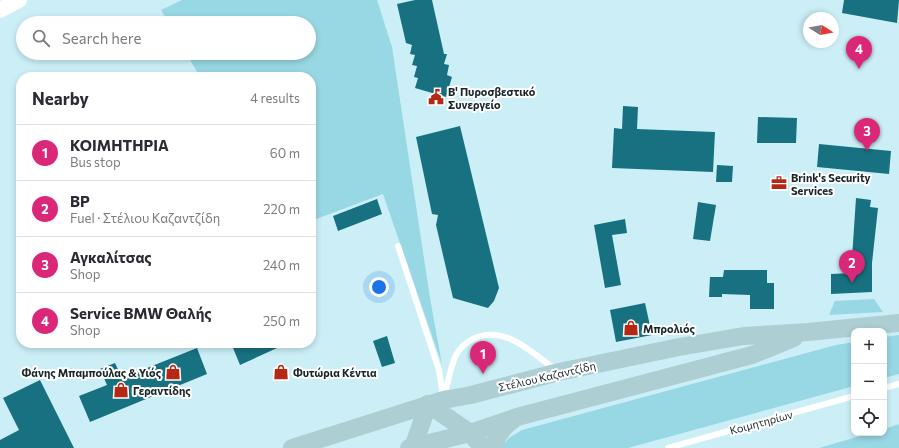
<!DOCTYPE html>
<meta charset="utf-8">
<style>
:root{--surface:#fff;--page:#f2f2f3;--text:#2b2b33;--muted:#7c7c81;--line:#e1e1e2;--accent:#db2777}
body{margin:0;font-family:Commissioner,sans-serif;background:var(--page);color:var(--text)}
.controls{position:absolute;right:12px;bottom:12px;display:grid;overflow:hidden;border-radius:8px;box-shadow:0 2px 6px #0003}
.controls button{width:36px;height:36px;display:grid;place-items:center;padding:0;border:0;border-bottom:1px solid var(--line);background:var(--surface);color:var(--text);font:20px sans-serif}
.compass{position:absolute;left:803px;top:12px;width:36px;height:36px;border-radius:50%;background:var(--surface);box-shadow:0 2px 6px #0003;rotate:101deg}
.you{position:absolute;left:379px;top:287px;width:14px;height:14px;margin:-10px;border:3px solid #fff;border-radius:50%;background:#1a73e8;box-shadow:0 0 0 6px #1a73e833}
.badge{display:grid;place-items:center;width:26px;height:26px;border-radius:50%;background:var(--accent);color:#fff;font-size:13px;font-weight:700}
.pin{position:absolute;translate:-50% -33px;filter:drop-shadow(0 1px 2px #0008)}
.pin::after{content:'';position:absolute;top:21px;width:14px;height:12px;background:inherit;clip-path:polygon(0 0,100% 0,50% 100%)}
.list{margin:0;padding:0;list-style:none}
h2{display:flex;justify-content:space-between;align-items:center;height:52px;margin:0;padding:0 16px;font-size:17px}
h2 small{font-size:13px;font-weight:400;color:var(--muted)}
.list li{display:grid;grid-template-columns:26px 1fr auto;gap:12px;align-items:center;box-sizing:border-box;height:56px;padding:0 16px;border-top:1px solid var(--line)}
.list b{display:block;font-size:15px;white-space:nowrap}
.list p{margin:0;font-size:13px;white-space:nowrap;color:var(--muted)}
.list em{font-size:13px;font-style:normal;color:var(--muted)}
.icon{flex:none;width:22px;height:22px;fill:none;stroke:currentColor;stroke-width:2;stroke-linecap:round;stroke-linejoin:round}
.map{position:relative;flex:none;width:899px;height:448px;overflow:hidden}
.search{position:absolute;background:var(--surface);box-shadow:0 2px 6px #0003;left:16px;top:16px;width:300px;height:44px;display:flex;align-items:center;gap:10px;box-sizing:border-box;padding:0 14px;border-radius:22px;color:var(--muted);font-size:15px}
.panel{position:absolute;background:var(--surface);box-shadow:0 2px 6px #0003;left:16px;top:72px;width:300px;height:276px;border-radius:16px}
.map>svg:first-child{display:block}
</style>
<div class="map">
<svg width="899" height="448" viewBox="0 0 899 448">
<rect width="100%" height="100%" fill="#cceff7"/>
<g fill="#98d8e4">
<polygon points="182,0 377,0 392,47 430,298 442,365 383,194 311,221 311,77 200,77 186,53 309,53 309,23 169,23 161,10"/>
<polygon points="874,299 883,312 829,315 835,301"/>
<polygon points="899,335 899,374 884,378 884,337"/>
<polygon points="854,342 854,386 628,448 500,448 509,438 522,430 836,345"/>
<polygon points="899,424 899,448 819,448 870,433 884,433 884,429"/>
</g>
<g fill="#177180">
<polygon points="415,0 432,0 444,54 447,54 444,64 449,65 447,75 452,77 446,97 415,88 418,78 414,77 417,66 412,65 415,55 410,54 412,45 406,43 397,4"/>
<polygon points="844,0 899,0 897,23 842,13"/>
<polygon points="623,106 638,107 637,129 715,132 713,172 612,168 614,128 622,129"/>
<polygon points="758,117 797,118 796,143 757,143"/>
<polygon points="460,126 499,288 494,301 488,308 453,298 436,225 438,215 432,214 416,137"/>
<polygon points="819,144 891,151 889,174 817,167"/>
<polygon points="717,165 733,166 732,182 716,182"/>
<polygon points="856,198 871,200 870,207 878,208 872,263 872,292 831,294 831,274 851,273"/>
<polygon points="377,199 382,214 338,231 333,216"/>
<polygon points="698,202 716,205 710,241 693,239"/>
<polygon points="625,219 627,233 612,235 621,285 605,288 594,225"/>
<polygon points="724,270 767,270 767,283 774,283 774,309 750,309 750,295 722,294 722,297 709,297 710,277 723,277"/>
<polygon points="645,303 652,335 616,342 610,310"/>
<polygon points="387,336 395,363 382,367 373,341"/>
<polygon points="231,343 288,343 240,365"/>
<polygon points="197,348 207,374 90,422 79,396 107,385 100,369 115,363 122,378"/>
<polygon points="40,380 74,448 0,448 0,440 19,430 3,398"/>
</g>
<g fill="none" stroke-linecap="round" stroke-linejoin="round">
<g stroke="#fff" stroke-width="6">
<polyline points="398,246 439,370 443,396"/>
<polyline points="884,388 899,384"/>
<path d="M444 398C447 385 450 370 455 357 459 348 466 342 475 338 506 325 532 353 556 370"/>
<polyline points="668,448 854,396"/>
</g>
<polyline stroke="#fff" stroke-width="16" points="0,10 19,0"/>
<g stroke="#adced3" stroke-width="18">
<polyline points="428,404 470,433 483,448"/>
<polyline points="292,448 443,400 471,395 559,372 679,347 744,336 808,332 899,323"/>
<polyline points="409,448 470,433 517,417 752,355 794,338"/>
<polyline points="413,448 428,404"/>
<path d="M493 448C496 436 503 427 513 420"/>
</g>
</g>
<defs>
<symbol id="civic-bare" viewBox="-9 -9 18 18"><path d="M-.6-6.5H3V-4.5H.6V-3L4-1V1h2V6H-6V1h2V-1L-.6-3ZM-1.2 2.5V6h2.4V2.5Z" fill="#b52814" stroke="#fff" stroke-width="2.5" paint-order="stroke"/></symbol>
<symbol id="office-bare" viewBox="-9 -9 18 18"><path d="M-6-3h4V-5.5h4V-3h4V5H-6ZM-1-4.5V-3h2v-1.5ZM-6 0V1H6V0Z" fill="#b52814" stroke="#fff" stroke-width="2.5" paint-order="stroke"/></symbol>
<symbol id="shop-bare" viewBox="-9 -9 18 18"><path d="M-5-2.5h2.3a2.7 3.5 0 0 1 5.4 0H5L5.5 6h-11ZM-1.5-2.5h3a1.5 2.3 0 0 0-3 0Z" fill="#b52814" stroke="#fff" stroke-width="2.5" paint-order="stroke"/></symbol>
</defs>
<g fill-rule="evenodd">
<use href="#civic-bare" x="425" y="86" width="22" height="22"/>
<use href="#office-bare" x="768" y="172" width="22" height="22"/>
<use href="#shop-bare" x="620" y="317" width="22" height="22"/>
<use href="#shop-bare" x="162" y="361" width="22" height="22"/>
<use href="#shop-bare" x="270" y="361" width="22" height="22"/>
<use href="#shop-bare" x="110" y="379" width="22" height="22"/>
</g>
<g text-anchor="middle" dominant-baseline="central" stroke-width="4" stroke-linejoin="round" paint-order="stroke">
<g font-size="11" font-weight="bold" fill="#1a272a" stroke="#fff" text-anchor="start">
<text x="448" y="91">Β' Πυροσβεστικό<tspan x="448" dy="13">Συνεργείο</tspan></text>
<text x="791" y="177">Brink's Security<tspan x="791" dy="13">Services</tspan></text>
<text x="643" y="328">Μπρολιός</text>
<text x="161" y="372" text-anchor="end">Φάνης Μπαμπούλας &amp; Υιός</text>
<text x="293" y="372">Φυτώρια Κέντια</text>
<text x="133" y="390">Γεραντίδης</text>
</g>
<g font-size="11" fill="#1a272a" stroke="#fff">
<text transform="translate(547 376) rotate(-13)">Στέλιου Καζαντζίδη</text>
<text transform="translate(761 422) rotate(-15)">Κοιμητηρίων</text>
</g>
</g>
</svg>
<div class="controls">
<button>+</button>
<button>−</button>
<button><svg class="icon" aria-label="locate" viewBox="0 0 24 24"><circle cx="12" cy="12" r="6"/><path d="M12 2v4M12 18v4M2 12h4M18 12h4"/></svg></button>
</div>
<svg class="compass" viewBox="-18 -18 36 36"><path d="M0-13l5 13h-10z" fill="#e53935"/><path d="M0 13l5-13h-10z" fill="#7c7c81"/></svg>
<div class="you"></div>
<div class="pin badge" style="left:483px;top:374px">1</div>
<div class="pin badge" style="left:852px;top:283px">2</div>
<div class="pin badge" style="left:867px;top:151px">3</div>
<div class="pin badge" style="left:859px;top:69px">4</div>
<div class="search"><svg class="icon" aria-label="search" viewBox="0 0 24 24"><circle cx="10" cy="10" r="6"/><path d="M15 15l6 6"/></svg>Search here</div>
<section class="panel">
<h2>Nearby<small>4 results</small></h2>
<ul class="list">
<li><span class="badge">1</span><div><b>ΚΟΙΜΗΤΗΡΙΑ</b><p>Bus stop</p></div><em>60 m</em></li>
<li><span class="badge">2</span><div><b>BP</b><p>Fuel · Στέλιου Καζαντζίδη</p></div><em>220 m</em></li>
<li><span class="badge">3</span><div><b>Αγκαλίτσας</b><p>Shop</p></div><em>240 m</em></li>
<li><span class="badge">4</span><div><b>Service BMW Θαλής</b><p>Shop</p></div><em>250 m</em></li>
</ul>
</section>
</div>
